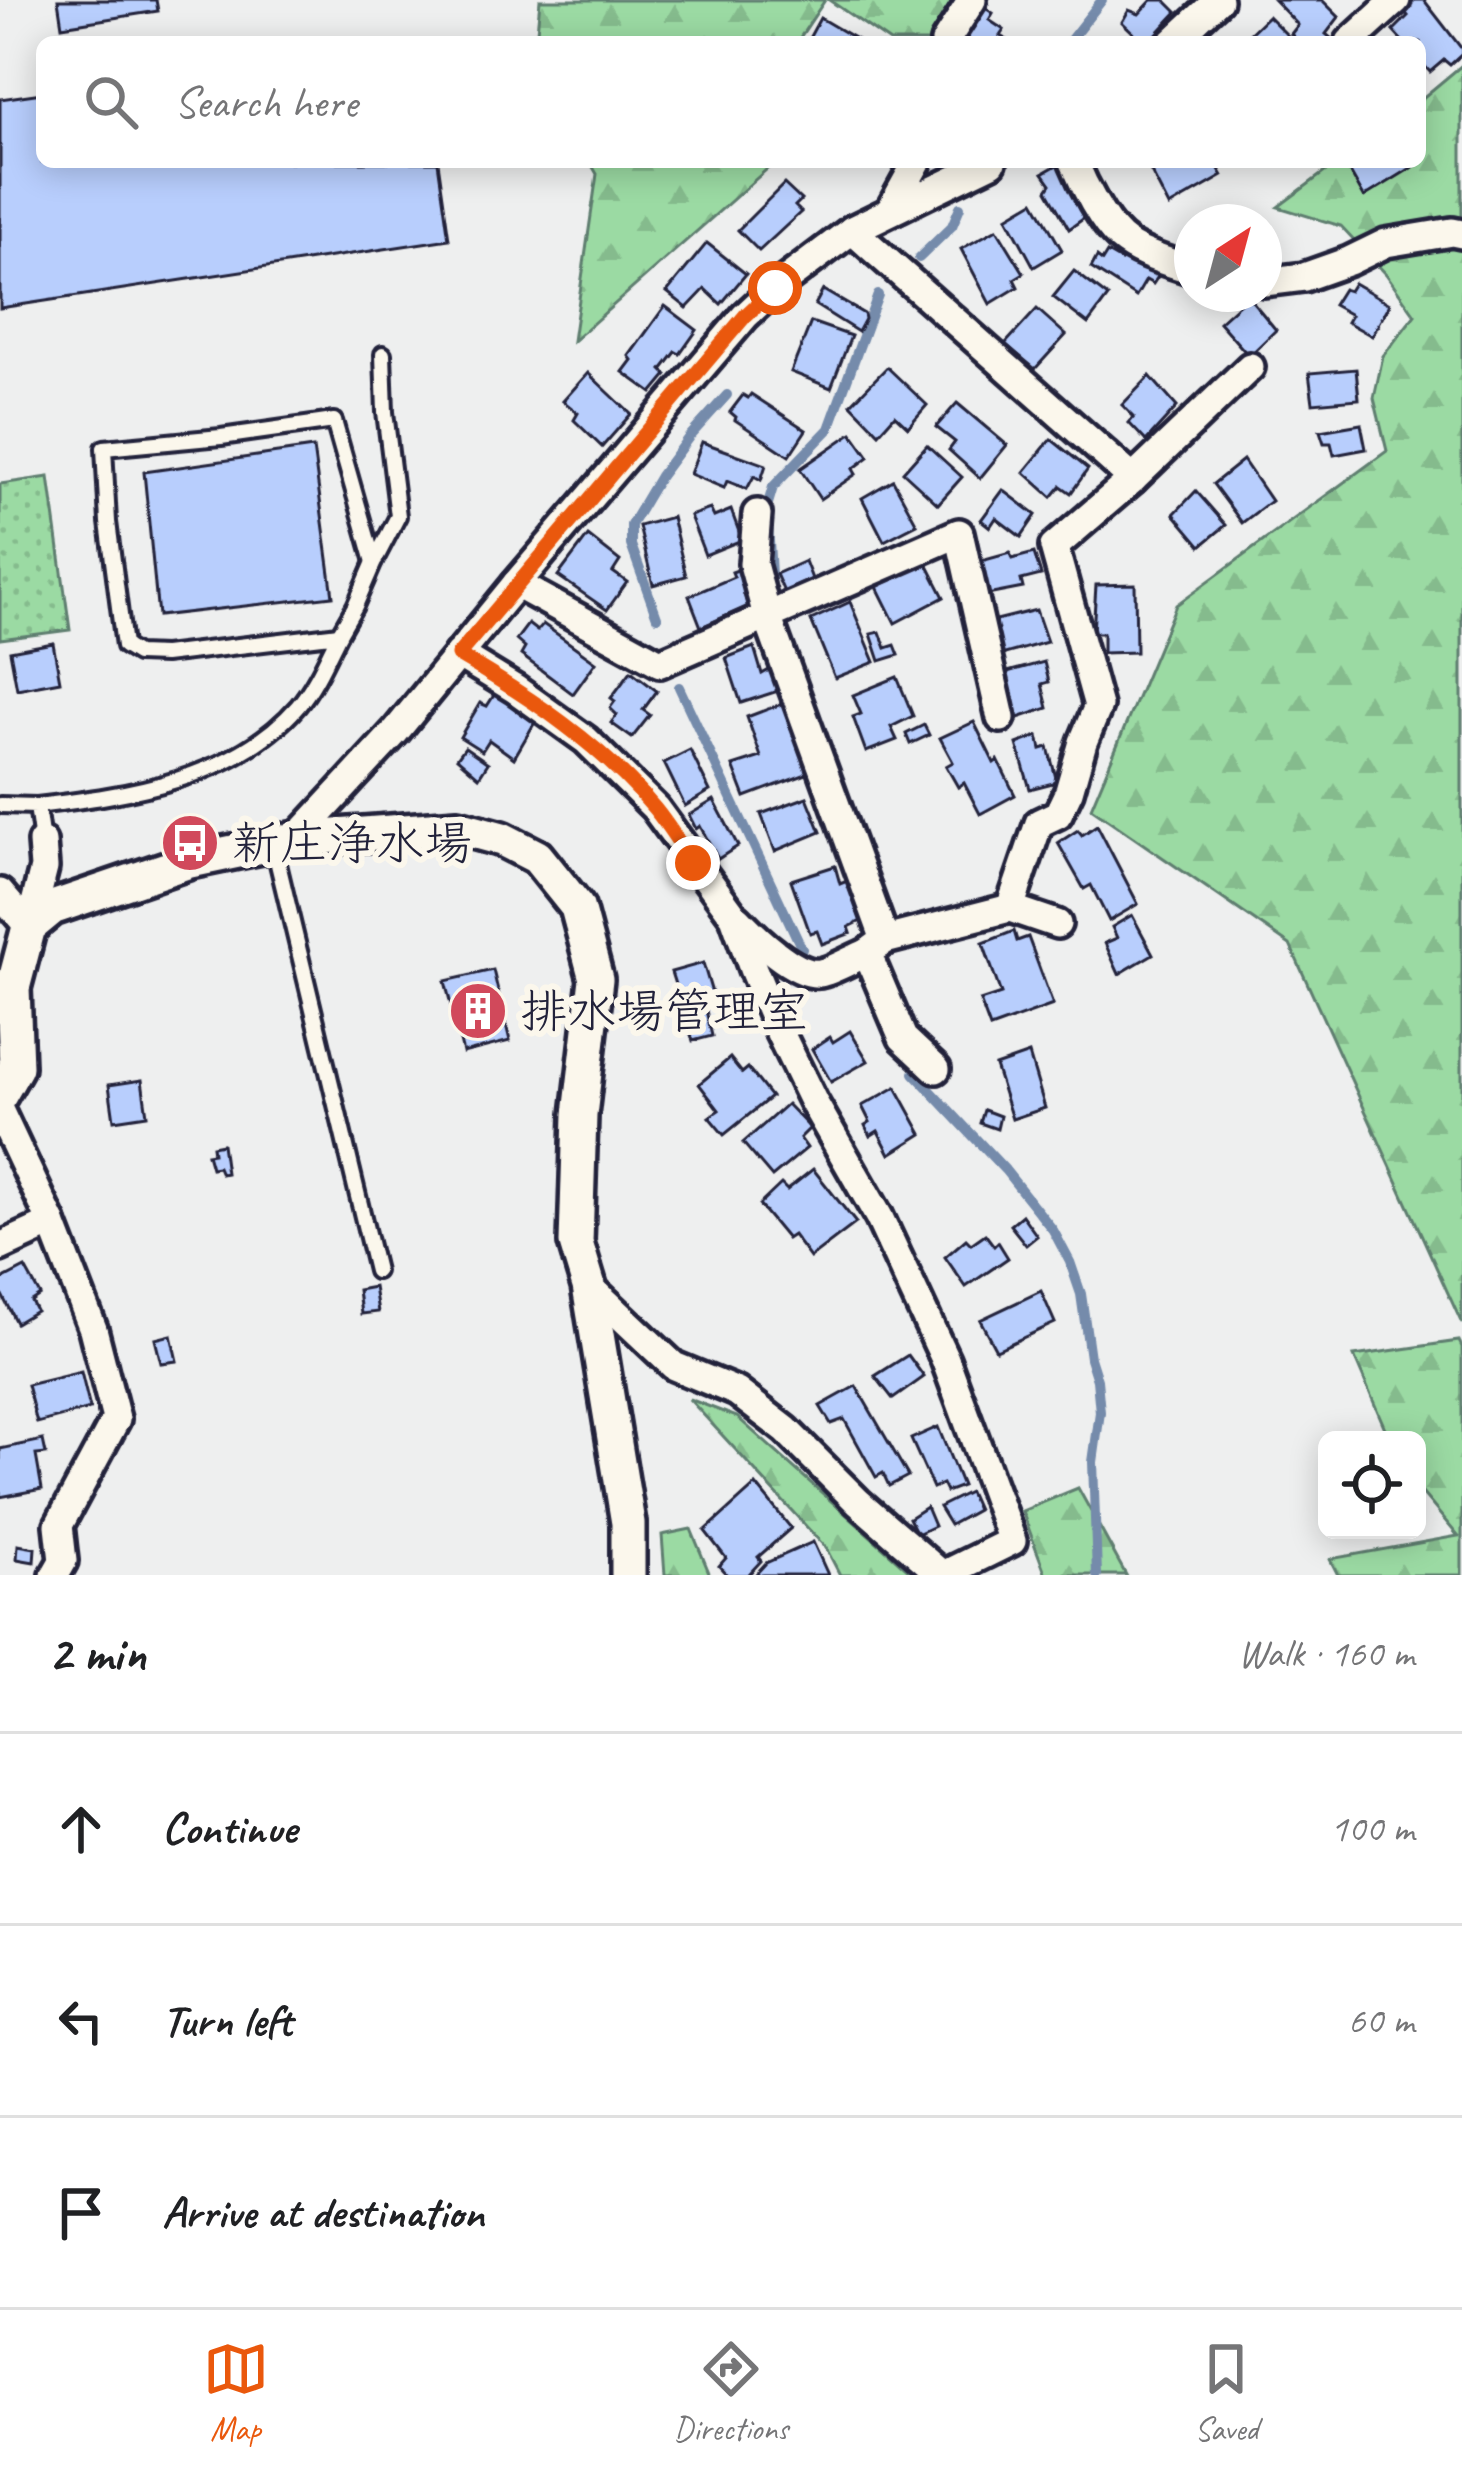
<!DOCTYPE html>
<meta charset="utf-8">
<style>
:root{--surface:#fff;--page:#f2f2f2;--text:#202124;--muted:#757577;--line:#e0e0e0;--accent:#ea580c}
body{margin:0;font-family:Caveat,"Klee One",sans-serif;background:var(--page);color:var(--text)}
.controls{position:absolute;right:36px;bottom:36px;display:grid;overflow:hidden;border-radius:18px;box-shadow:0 6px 30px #0003}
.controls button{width:108px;height:108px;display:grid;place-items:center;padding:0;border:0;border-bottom:3px solid var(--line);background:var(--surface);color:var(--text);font:60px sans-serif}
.compass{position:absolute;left:1174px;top:204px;width:108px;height:108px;border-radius:50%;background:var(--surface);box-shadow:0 6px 30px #0003;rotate:36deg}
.stop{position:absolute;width:36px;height:36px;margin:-27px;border:9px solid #ea580c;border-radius:50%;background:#fff}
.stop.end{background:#ea580c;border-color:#fff;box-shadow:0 3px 12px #0008}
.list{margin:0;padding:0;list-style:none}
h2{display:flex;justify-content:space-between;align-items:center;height:156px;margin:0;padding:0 48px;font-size:51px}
h2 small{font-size:39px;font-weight:400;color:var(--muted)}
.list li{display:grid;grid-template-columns:78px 1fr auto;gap:36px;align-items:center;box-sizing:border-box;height:192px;padding:0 48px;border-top:3px solid var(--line)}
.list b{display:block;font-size:45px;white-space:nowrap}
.list em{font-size:39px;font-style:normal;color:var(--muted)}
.icon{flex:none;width:66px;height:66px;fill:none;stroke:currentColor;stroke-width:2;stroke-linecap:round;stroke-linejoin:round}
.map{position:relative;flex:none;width:1462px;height:1575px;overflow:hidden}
.search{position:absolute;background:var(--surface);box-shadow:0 6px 30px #0003;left:36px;right:36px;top:36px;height:132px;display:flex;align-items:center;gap:30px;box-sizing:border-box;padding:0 42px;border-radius:18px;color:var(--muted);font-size:45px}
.sheet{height:732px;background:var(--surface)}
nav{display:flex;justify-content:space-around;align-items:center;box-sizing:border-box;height:168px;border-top:3px solid var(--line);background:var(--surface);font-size:33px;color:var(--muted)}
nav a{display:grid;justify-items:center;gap:6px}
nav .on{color:var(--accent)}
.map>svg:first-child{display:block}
</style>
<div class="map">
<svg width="1462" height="1575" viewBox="0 0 1462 1575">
<defs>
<pattern id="forest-firs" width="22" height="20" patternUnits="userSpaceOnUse" patternTransform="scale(3)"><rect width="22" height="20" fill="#9bdaa3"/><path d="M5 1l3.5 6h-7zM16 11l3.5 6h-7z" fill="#85bb8d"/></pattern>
<pattern id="park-dots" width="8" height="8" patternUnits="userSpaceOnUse" patternTransform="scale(3)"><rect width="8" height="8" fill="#9bdaa3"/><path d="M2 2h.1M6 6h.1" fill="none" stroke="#85bb8d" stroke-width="1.8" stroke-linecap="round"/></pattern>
</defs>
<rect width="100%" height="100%" fill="#eeefef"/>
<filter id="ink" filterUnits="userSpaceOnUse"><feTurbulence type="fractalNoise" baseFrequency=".00833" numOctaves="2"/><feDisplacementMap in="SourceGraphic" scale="24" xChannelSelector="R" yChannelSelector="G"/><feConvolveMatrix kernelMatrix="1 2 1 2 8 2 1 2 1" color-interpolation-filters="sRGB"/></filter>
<g filter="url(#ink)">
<g fill="url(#forest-firs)" stroke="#5e7e6f" stroke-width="3">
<polygon points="540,0 825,0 797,42 536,42"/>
<polygon points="829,0 955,0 928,42 890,42"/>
<polygon points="1462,65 1462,1324 1290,945 1091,808 1176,605 1387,451 1374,398 1383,356 1415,315 1386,274 1341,226 1278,207 1338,162 1420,162 1420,100"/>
<polygon points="590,162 775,162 573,341 597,174"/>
<polygon points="1459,1341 1462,1347 1462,1575 1338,1575 1330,1559 1458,1536 1417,1487 1417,1440 1390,1440 1354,1356"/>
<polygon points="689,1399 737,1417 914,1575 840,1575 826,1548"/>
<polygon points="1078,1488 1126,1575 1046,1575 1022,1511"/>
<polygon points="691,1529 710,1575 665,1575 662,1535"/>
</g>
<polygon fill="url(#park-dots)" stroke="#5e7e6f" stroke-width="3" points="49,477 70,630 0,639 0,484"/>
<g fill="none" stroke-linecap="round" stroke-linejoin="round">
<g stroke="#758bab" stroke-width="10">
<polyline points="1069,42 1102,0"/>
<polyline points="919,258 952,226 960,207"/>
<polyline points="772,592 767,507 773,487 829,429 878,295"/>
<polyline points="657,617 631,545 631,525 660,476 689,437 727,395"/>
<polyline points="679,687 802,949"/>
<polyline points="914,1073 1005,1170 1053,1230 1070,1262 1081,1294 1090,1358 1097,1380 1100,1412 1093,1462 1097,1575"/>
</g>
</g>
<g fill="#b8cefd" stroke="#22223b" stroke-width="3">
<polygon points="58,0 156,0 158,11 62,26"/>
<polygon points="1152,0 1165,0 1177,12 1149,42 1143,42 1122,22 1129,10 1139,14"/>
<polygon points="1274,0 1322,0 1339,17 1326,34 1332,39 1330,42 1299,42 1291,34 1298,25"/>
<polygon points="1415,0 1424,0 1462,49 1462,54 1450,65 1444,60 1430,72 1420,61 1420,42 1403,42 1393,31 1408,16 1403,10"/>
<polygon points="985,8 993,13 989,20 1004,30 1000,36 1011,42 964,42"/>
<polygon points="1268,16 1294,42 1241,42"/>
<polygon points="820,18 861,42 807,42"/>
<polygon points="42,93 42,162 438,162 449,239 0,308 0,99"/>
<polygon points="1420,161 1421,162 1364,197 1346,165 1351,162"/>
<polygon points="1055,162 1060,162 1090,214 1069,229 1047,190 1051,184 1043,173 1057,165"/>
<polygon points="1146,162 1215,162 1223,176 1169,207"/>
<polygon points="784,184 801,200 795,206 801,212 759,251 738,230"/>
<polygon points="1034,201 1062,250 1034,267 1007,217"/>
<polygon points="997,229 1024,273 1014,279 1018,287 990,304 961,249"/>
<polygon points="707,243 746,274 721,304 705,289 687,308 667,292"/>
<polygon points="1107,253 1121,261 1127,253 1159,275 1153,284 1146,280 1136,297 1091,268 1097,257 1102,261"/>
<polygon points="1074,271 1108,297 1088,324 1053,297"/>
<polygon points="1354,283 1390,304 1372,336 1347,322 1351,315 1333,305 1343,289 1349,291"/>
<polygon points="823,290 864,314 865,319 858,332 815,305"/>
<polygon points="1248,296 1276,330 1249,356 1219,322"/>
<polygon points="665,306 697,330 680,354 676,352 662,370 667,375 652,393 623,372 632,360 629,356"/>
<polygon points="1037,309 1066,335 1035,369 1005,344"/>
<polygon points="811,322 851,336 831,388 791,372"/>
<polygon points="887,367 927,405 908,427 895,415 879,433 851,404"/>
<polygon points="1356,369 1359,399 1313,403 1309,373"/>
<polygon points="588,373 631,414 602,447 574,420 578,413 563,401"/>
<polygon points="1150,376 1177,407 1146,441 1129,423 1134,417 1122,405"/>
<polygon points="751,394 806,430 789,456 735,420 736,417 730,412 743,395 748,398"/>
<polygon points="957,403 1007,445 980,478 949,450 955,442 936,427"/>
<polygon points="1361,424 1366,449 1334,455 1331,443 1324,443 1320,431"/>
<polygon points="852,433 869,457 853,469 856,474 820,499 800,469"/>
<polygon points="1051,439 1088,469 1071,493 1061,486 1052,497 1024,472"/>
<polygon points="702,442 766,465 761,480 754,476 747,489 727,481 724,488 690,474"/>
<polygon points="927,445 962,477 938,504 903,472"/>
<polygon points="313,448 333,596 158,616 144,472"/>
<polygon points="1243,460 1271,501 1242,523 1213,484"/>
<polygon points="893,480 917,524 884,541 862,498"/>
<polygon points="1003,490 1036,515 1021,537 996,518 990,527 981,520"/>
<polygon points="1196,491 1226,525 1201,546 1174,514"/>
<polygon points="710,509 714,517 731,510 742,540 705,555 690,516"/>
<polygon points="672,517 686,576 653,585 639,526"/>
<polygon points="588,536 620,561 613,572 627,582 607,610 558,576"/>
<polygon points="1010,553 1012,559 1034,553 1041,575 1021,580 1023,588 982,596 974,563"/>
<polygon points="805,561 812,579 784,592 776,574"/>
<polygon points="926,562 944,597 895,623 877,587"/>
<polygon points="743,568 748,591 744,594 748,606 701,627 689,596 734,577 732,572"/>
<polygon points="1135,584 1136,652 1103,653 1103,633 1093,633 1096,585"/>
<polygon points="850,602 875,662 835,678 811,620"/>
<polygon points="1036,610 1047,642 998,656 988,622"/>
<polygon points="528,624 537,631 543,624 596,662 573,694 521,655 525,648 516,640"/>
<polygon points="880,632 886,648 895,645 899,655 880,661 871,634"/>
<polygon points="53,643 60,681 17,689 10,651"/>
<polygon points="754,647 762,674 771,669 778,691 741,703 726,658"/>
<polygon points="1044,662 1049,682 1042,684 1048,708 1012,720 1000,674"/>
<polygon points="631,671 657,691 643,710 650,715 632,738 611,723 617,715 610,708 615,701 611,698"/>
<polygon points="897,677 913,716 891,727 897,740 866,752 853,717 861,714 853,695"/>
<polygon points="496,692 538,717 514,758 489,740 482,751 460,737 480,703 487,706"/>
<polygon points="784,703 809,773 745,797 733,766 761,757 747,717"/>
<polygon points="974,722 994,763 998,760 1015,795 980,814 964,783 958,787 946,766 953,762 940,738"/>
<polygon points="924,725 929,735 910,744 906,734"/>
<polygon points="1038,736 1041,749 1048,747 1057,782 1030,789 1017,744"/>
<polygon points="465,747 488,763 479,777 457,758"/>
<polygon points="690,750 710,791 685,806 664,763"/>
<polygon points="807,797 821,832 775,851 761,814"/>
<polygon points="714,800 738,846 718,859 700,826 696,829 689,815"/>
<polygon points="1097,825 1138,904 1109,921 1091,885 1084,889 1058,843 1078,830 1082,835"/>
<polygon points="835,866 840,884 847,881 861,921 849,927 851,933 822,944 817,931 810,933 791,880"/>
<polygon points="1132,915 1153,954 1119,974 1105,943 1117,938 1112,927"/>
<polygon points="1014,931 1017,941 1028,937 1053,1005 990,1028 980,1001 1001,994 983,943"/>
<polygon points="703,963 715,1003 705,1006 712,1036 693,1041 671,972"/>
<polygon points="493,970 510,1041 463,1053 445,981"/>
<polygon points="850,1031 868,1061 831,1082 812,1049 830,1037 833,1042"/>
<polygon points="1029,1054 1045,1108 1012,1119 995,1066"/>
<polygon points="730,1058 742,1073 748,1068 771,1097 724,1135 709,1117 719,1110 699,1084"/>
<polygon points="142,1080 147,1115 114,1120 109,1085"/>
<polygon points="896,1087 922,1134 890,1154 878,1131 870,1136 865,1125 870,1122 862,1106"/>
<polygon points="787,1104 810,1128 800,1138 807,1148 772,1177 743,1143"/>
<polygon points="984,1110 1000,1116 997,1129 980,1123"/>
<polygon points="222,1144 226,1173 221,1174 218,1167 211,1168 207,1154 213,1153 212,1146"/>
<polygon points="813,1169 856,1223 810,1258 793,1235 787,1239 759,1205 781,1184 787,1190"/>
<polygon points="1022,1215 1037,1236 1026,1245 1010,1225"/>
<polygon points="985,1234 994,1246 998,1242 1008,1258 966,1287 945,1257 966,1239 971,1244"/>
<polygon points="25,1268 40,1295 31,1301 36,1311 16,1323 0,1291 0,1281"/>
<polygon points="374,1287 378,1312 361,1314 358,1290"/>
<polygon points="1041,1291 1055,1323 996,1350 980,1320"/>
<polygon points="171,1335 177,1361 161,1363 155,1339"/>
<polygon points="908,1355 924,1377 893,1399 875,1376"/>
<polygon points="81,1372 90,1409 37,1423 27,1385"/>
<polygon points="856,1386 908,1476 889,1486 883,1473 876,1477 844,1419 831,1424 820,1406"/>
<polygon points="938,1427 962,1486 946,1492 942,1484 933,1488 911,1439"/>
<polygon points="43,1440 46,1454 36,1455 42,1489 0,1497 0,1449"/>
<polygon points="756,1485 791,1528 758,1557 761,1561 748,1575 727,1575 719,1566 726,1558 705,1531"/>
<polygon points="969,1492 977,1510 950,1525 939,1507"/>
<polygon points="926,1507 934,1526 917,1534 909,1518"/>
<polygon points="813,1542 828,1575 755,1575 766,1563"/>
<polygon points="18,1545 35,1548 34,1562 17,1559"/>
</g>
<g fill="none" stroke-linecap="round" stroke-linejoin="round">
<defs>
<g id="service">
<polyline points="339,634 355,606 374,562"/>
<polyline points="0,805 37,806 42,842"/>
<path d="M37 806C128 795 234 780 298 706 315 686 327 658 339 634L164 655 137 654 124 646 108 522 104 448 221 437 334 421 374 562 398 516 385 412 383 354"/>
<polyline points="273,843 376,1271"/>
</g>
<g id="minor">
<polyline points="945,42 972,0"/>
<polyline points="1173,42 1218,0"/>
<polyline points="1350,42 1396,0"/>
<path d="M1074 162C1083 184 1102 222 1120 238 1138 254 1169 262 1192 270"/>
<polyline points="891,209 917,162"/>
<polyline points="852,230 1133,479"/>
<polyline points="1264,282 1304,277 1349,261 1386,243 1452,232 1462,234"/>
<polyline points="757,514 753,564 767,616 885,940"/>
<polyline points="516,584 660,663 959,533 1001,718"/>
<polyline points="458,654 515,689 586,740 655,808 734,916 753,969 780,1033 814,1103 879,1217 945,1359 1012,1541 943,1575"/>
<polyline points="296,839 396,731 516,584 745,316 775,288 852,230 992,162"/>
<polyline points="0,893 29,927"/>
<path d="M738 919C754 936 796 977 820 973 832 971 854 958 867 953"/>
<polyline points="1057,924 1010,908 1039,823 1058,814 1069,791 1083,742 1098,706 1054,547 1133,479 1250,367"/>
<polyline points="29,927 44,868 42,842"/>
<polyline points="936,1069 903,1038 867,953 885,940 1010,908"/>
<polyline points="0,1112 52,1223 93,1329 116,1419 59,1525 63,1561 55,1575"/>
<polyline points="0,1247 52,1223"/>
<polyline points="589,1286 674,1366 737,1392 786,1430 858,1502 942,1575"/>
</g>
<polyline id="tertiary" points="0,1095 16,1067 13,988 29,927 52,908 190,861 296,839 458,827 502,839 537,857 577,907 596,979 580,1115 576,1243 589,1286 628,1523 628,1575"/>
</defs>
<use href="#service" stroke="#22223b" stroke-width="22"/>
<use href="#minor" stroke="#22223b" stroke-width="36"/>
<use href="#tertiary" stroke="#22223b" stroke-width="42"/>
<use href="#service" stroke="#fbf7ec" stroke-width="14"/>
<use href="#minor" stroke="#fbf7ec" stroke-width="27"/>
<use href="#tertiary" stroke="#fbf7ec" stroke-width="33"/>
</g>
</g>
<g fill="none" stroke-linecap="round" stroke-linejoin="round" filter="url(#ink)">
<path stroke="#ea580c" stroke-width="15" d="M693 863C680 845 669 826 655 809 601 744 530 697 458 655L745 316 775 288"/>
</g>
<defs>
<symbol id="bus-disc" viewBox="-11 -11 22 22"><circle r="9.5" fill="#d1495b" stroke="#fbf7ec"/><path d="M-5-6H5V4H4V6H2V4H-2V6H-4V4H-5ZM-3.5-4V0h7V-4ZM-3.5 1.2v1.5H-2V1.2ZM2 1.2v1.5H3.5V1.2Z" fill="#fff"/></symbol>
<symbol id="building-disc" viewBox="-11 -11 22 22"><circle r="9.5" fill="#d1495b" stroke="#fbf7ec"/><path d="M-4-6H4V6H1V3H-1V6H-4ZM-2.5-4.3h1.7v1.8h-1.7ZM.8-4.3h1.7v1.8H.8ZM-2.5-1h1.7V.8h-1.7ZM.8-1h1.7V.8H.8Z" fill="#fff"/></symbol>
</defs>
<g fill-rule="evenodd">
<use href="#bus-disc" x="157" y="810" width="66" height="66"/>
<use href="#building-disc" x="445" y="978" width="66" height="66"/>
</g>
<g text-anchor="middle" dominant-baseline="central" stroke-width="12" stroke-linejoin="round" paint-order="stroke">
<g font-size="48" fill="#22223b" stroke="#fbf7ec" text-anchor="start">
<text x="232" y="843">新庄浄水場</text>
<text x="520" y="1011">排水場管理室</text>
</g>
</g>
</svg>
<div class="controls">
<button><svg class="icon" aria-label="locate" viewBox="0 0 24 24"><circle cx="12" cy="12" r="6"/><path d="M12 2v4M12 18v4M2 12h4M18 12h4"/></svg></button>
</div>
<svg class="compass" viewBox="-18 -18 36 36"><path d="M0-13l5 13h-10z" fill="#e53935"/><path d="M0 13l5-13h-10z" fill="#757577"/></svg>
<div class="stop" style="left:775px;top:288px"></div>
<div class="stop end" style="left:693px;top:863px"></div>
<div class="search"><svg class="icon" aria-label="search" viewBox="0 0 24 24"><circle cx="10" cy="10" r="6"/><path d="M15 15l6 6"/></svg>Search here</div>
</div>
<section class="sheet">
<h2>2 min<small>Walk · 160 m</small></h2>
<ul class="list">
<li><svg class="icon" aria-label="ahead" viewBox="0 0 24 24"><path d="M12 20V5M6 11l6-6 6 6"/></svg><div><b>Continue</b></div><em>100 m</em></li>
<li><svg class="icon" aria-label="left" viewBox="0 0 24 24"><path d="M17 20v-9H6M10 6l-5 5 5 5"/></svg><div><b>Turn left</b></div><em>60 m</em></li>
<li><svg class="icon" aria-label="arrive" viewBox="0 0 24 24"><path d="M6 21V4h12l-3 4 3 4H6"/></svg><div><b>Arrive at destination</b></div></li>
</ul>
</section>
<nav>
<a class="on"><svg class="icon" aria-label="map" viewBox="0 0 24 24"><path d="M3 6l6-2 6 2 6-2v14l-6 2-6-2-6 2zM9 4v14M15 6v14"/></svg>Map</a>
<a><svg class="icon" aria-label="directions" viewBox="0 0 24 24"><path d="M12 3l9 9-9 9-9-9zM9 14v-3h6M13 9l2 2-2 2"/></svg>Directions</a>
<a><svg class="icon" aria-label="saved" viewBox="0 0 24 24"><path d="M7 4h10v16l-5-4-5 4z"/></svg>Saved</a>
</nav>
